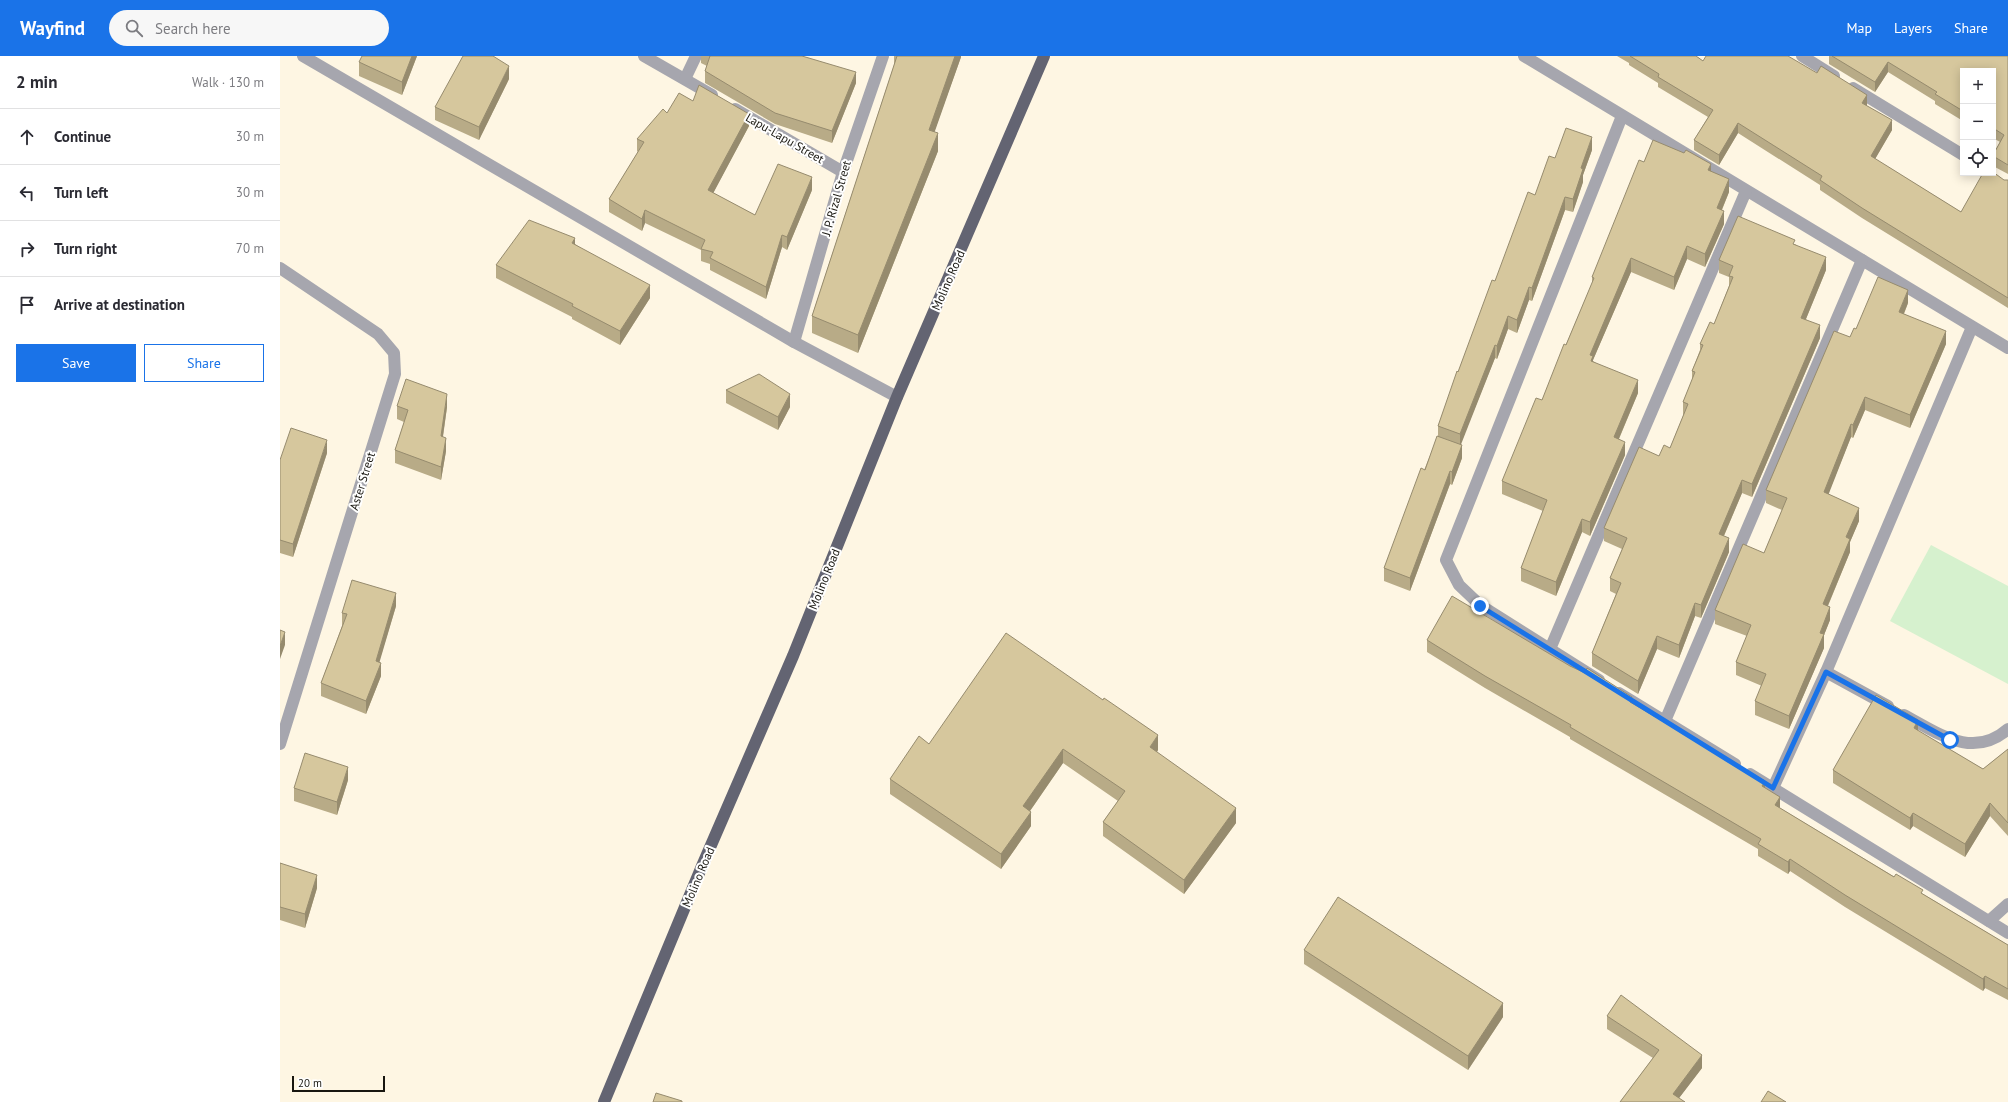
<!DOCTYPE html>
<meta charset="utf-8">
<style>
:root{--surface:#fff;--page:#f7f7f7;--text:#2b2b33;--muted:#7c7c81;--line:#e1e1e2;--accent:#1a73e8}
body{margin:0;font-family:"PT Sans",sans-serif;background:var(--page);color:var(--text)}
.controls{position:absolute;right:12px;top:12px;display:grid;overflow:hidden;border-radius:0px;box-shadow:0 2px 10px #0003}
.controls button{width:36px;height:36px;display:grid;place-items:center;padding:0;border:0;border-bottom:1px solid var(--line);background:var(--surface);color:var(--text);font:20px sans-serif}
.scale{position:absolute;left:12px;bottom:10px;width:93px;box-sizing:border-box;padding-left:4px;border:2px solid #18160f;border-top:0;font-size:11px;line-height:14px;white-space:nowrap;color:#18160f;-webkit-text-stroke:3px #fff;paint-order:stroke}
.stop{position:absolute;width:12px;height:12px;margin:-9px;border:3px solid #1a73e8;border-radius:50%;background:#fff}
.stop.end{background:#1a73e8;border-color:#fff;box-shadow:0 1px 4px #0008}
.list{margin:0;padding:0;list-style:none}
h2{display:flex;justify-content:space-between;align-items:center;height:52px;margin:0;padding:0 16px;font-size:17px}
h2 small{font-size:13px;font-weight:400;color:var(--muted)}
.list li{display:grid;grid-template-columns:26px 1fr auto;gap:12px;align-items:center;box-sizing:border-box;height:56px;padding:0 16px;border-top:1px solid var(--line)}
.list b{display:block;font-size:15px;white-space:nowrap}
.list em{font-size:13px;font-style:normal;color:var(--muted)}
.actions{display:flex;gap:8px;padding:12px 16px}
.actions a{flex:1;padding:9px 0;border:1px solid var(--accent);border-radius:0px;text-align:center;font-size:14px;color:var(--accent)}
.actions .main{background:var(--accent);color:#fff}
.icon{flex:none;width:22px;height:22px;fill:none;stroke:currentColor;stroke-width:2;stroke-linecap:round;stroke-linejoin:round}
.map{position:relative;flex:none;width:1728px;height:1046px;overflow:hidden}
header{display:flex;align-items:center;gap:24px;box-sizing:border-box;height:56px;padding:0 20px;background:var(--accent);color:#fff}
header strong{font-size:19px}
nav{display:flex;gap:22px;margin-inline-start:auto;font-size:14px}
.search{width:280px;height:36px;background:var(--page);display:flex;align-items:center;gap:10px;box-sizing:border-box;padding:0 14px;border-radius:22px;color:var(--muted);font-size:15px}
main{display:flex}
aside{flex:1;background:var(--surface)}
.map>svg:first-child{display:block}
</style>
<header>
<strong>Wayfind</strong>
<div class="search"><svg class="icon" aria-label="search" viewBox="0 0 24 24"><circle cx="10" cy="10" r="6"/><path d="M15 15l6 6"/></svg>Search here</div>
<nav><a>Map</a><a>Layers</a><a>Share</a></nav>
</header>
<main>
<aside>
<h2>2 min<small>Walk · 130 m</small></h2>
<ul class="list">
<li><svg class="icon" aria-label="ahead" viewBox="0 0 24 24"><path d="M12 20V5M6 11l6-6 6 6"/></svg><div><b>Continue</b></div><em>30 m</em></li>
<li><svg class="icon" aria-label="left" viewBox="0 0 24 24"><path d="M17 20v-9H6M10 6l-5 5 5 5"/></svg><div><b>Turn left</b></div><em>30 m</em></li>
<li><svg class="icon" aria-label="right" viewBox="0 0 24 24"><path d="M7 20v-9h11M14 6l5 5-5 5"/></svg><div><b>Turn right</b></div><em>70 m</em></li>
<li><svg class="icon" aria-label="arrive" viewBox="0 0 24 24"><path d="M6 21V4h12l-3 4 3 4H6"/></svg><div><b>Arrive at destination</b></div></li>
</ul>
<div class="actions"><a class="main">Save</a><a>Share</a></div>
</aside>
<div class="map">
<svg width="1728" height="1046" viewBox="0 0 1728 1046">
<rect width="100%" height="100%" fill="#fef6e3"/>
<polygon fill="#d6f1ce" points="1651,489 1728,530 1728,628 1610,565"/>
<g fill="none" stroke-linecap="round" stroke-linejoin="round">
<g stroke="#a6a6ae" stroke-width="12">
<polyline points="23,0 514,286 617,341"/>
<polyline points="364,0 432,39"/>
<polyline points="1244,0 1728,292"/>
<polyline points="1522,0 1554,20"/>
<polyline points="405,23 416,0"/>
<polyline points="1573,32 1683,99"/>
<polyline points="455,53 563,116"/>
<polyline points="0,212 98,278 114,297 115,318 0,688"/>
<polyline points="514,286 563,116 603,0"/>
<polyline points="1270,593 1466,135"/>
<polyline points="1546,616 1608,650"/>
<polyline points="1319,624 1200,549 1179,529 1166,504 1342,60"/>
<polyline points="1339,637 1455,708"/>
<path d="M1624 659C1658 677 1693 704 1728 673"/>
<polyline points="1385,665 1582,204"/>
<polyline points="1470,718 1728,877"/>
<polyline points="1493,732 1546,616 1692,271"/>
<polyline points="1709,865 1728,848"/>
</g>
<polyline stroke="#636472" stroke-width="12" points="324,1046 422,810 513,600 617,341 764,0"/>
</g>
<g fill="#b8ab87">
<polygon points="137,0 122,39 79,20 79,6"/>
<polygon points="421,0 522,0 576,27 552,87 495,68 425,27 425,15 427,10 421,7"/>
<polygon points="614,0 681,0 681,1 654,76 658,95 578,297 532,277 532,260 614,9"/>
<polygon points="1337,0 1416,0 1423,5 1587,49 1587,50 1612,74 1595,103 1681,156 1724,124 1728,124 1728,252 1582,162 1540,134 1540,129 1458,77 1439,109 1414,94 1414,84 1428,61 1378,31 1378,27 1349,9 1349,7"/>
<polygon points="1549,0 1728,0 1728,118 1713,110 1713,99 1720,86 1713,82 1713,15 1683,15 1683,65 1655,48 1655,45 1608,16 1595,36 1549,8"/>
<polygon points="229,23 199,84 155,64 155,51"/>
<polygon points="413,45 469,70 433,137 475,159 532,134 507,194 502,191 486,243 430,214 430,208 421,205 421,194 365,167 362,175 329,156 329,143 358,96 357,95 357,83 387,57"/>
<polygon points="1312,94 1303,119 1303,126 1293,156 1285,154 1252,245 1249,244 1237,277 1228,273 1217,303 1215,302 1180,389 1182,402 1172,429 1170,428 1130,535 1104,525 1104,512 1158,380 1158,370 1178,316 1215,225 1255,139 1275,102"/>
<polygon points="1364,106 1431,116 1449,136 1442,154 1444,168 1425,211 1407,203 1394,234 1351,216 1313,304 1313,305 1358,337 1339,383 1345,399 1310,480 1302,476 1276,540 1241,525 1241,512 1263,455 1222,438 1222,425 1262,344 1312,228 1312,221"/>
<polygon points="295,188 370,242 340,289 292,263 292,261 216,222 216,209"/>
<polygon points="1515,188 1546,214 1526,263 1540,282 1472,441 1462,437 1444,480 1449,496 1421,562 1415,560 1399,602 1377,593 1358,638 1312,610 1312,597 1336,538 1330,535 1330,522 1342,493 1324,485 1324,472 1379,400 1390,392 1403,360 1403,346 1412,324 1412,315 1420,294 1420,288 1434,268 1449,230 1449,221 1439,217 1439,204"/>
<polygon points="1628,247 1624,258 1666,288 1630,372 1585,354 1573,382 1571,381 1548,438 1579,465 1570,486 1570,496 1548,550 1550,564 1544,579 1544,592 1509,673 1475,659 1475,645 1482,630 1456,619 1456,606 1467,580 1435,568 1435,554 1484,497 1502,454 1486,447 1486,434 1570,281"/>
<polygon points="446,334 510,351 498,374 446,347"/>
<polygon points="117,350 167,351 163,381 166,395 161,424 115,407 115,394 124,366 117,363"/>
<polygon points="47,397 13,501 0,497 0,404"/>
<polygon points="116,550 99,606 101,620 86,658 41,640 41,627 62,570 62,557"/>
<polygon points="1147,584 1352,647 1485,732 1500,752 1728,889 1728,944 1705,932 1703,935 1565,851 1510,815 1508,818 1478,800 1478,793 1290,683 1290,681 1205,632 1147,596"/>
<polygon points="1638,675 1703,713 1728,693 1728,780 1710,760 1685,801 1633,770 1630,774 1553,727 1553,714"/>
<polygon points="649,688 878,694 877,696 956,767 904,838 823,780 823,766 838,745 783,707 750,755 751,770 721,813 610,738 610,723"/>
<polygon points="68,724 57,759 14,745 14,732"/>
<polygon points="0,807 37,832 25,872 0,864"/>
<polygon points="1024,894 1223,961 1188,1014 1024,908"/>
<polygon points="1327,960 1422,1012 1399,1042 1340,1046 1373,1002 1327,973"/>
</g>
<g fill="#968b6e">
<polygon points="132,0 137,0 122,39 122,26"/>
<polygon points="675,0 681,0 681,1 649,92 649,74"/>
<polygon points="1608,6 1608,16 1595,36 1595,26"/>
<polygon points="229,10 229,23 199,84 199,71"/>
<polygon points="576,16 576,27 552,87 552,75"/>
<polygon points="1587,39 1587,49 1582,57 1582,47"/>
<polygon points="469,58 469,70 428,147 428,134"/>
<polygon points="1612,64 1612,74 1591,110 1591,100"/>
<polygon points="1458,67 1458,77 1439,109 1439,99"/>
<polygon points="658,77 658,95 578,297 578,279"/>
<polygon points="1312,81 1312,94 1303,119 1303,126 1293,156 1293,143 1301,112"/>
<polygon points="1431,108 1431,122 1428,114"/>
<polygon points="532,121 532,134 507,194 507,181"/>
<polygon points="1449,123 1449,136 1437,165 1437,152"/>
<polygon points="1285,141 1285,154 1252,245 1252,232"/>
<polygon points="365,154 365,167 362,175 362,163"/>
<polygon points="1444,155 1444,168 1425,211 1425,198"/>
<polygon points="502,179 502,191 486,243 486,231"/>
<polygon points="295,182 295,195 292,187"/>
<polygon points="1407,190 1407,203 1394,234 1394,221"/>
<polygon points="1546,201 1546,214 1521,275 1521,262"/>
<polygon points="1351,202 1351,216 1313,304 1313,313 1310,299"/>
<polygon points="370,229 370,242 340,289 340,275"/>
<polygon points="1249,231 1249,244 1237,277 1237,264"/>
<polygon points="1628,234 1628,247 1619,269 1619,256"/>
<polygon points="1228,260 1228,273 1217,303 1217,290"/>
<polygon points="1540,269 1540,282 1472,441 1472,428"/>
<polygon points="1666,275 1666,288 1630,372 1630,359"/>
<polygon points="1215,289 1215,302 1180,391 1180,378"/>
<polygon points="1358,324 1358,337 1334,394 1334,381"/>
<polygon points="167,338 167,351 161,393 161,380"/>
<polygon points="510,338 510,351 498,374 498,361"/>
<polygon points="1585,341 1585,354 1573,382 1573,369"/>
<polygon points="1571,368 1571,381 1544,450 1544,436"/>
<polygon points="166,382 166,395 161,424 161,411"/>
<polygon points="47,384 47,397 13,501 13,488"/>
<polygon points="1345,386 1345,399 1310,480 1310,466"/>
<polygon points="1182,389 1182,402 1172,429 1172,416"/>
<polygon points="1170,415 1170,428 1130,535 1130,522"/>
<polygon points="1462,424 1462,437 1439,491 1439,478"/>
<polygon points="1579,452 1579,465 1570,486 1570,496 1543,561 1543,548 1566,481"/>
<polygon points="1302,463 1302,476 1276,540 1276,526"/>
<polygon points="1449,482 1449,496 1421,562 1421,549"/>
<polygon points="116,537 116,550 96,618 96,605"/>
<polygon points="1415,547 1415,560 1399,602 1399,589"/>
<polygon points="1550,551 1550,564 1544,579 1544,592 1509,673 1509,660"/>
<polygon points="5,576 5,589 0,603 0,590"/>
<polygon points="1377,580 1377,593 1358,638 1358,625"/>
<polygon points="101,607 101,620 86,658 86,645"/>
<polygon points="1638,664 1638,676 1634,672"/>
<polygon points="878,679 878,694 870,706 870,691"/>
<polygon points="783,693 783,707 743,765 743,750"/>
<polygon points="68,711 68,724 57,759 57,746"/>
<polygon points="1485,725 1485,737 1482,730"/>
<polygon points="1500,741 1500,753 1495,749"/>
<polygon points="1710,747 1710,760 1685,801 1685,788"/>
<polygon points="956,752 956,767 904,838 904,824"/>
<polygon points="751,756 751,770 721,813 721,798"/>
<polygon points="1633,757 1633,770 1630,774 1630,762"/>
<polygon points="1510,803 1510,815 1508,818 1508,806"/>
<polygon points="37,819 37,832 25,872 25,858"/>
<polygon points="1705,920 1705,932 1703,935 1703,923"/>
<polygon points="1223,947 1223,961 1188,1014 1188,1000"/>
<polygon points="1422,999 1422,1012 1396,1046 1393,1038"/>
</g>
<g fill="#d6c79d" stroke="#968b6e">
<polygon points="82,0 132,0 122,26 79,6"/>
<polygon points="183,0 213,0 229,10 199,71 155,51"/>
<polygon points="429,0 522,0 576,16 552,75 495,57 425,15 430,0"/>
<polygon points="617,0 675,0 649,74 658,77 578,279 532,260"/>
<polygon points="1350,0 1416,0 1423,5 1426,0 1508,0 1537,17 1541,10 1587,39 1582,47 1612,64 1591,100 1681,156 1703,117 1713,117 1713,116 1724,124 1728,124 1728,242 1582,152 1540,124 1542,120 1458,67 1439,99 1414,84 1433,54 1378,21 1379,18"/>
<polygon points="1552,0 1728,0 1728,109 1713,100 1713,99 1724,79 1713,72 1713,15 1683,15 1683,55 1655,38 1657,36 1608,6 1595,26"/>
<polygon points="419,29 469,58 428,134 475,159 498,108 532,121 507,181 502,179 486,231 430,202 433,196 421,193 425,184 365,154 362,163 329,143 364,86 357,83 383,53 387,57 399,37 413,45"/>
<polygon points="1286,72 1312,81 1301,112 1303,113 1293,143 1285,141 1252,232 1249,231 1237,264 1228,260 1217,290 1215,289 1180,378 1158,370 1177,315 1178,316 1212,224 1215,225 1248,136 1255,139 1269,100 1275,102"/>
<polygon points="1373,84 1404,97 1406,94 1431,108 1428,114 1449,123 1437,152 1444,155 1425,198 1407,190 1394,221 1351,202 1310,299 1313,300 1311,305 1358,324 1334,381 1345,386 1310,466 1302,463 1276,526 1241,512 1267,444 1222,425 1256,342 1262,344 1284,288 1286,289 1314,222 1312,221 1359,104 1364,106"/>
<polygon points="1458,160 1515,184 1513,188 1546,201 1521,262 1540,269 1472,428 1462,424 1439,478 1449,482 1421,549 1415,547 1399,589 1377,580 1358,625 1312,597 1341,527 1330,522 1347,482 1324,472 1359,391 1379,400 1384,389 1390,392 1408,348 1403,346 1415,316 1412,315 1423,289 1420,288 1430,266 1434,268 1453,221 1449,220 1453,210 1439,204"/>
<polygon points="249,164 295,182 292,187 370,229 340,275 292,250 293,248 216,209"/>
<polygon points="1598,221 1628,234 1619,256 1666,275 1630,359 1585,341 1573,369 1571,368 1544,436 1579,452 1566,481 1570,483 1543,548 1550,551 1540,577 1544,578 1509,660 1475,645 1486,618 1456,606 1471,569 1435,554 1463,488 1484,497 1507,442 1486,434 1554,275 1570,281 1574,272 1576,273"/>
<polygon points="479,318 510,338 498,361 446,334"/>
<polygon points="126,323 167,338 161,380 166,382 161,411 115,394 128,354 117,350"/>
<polygon points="11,372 47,384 13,488 0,484 0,404"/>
<polygon points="1157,380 1182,389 1172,416 1170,415 1130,522 1104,512 1141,412 1145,414"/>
<polygon points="72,524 116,537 96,605 101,607 86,645 41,627 67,558 62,557"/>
<polygon points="1172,540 1290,610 1305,617 1307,612 1352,641 1350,646 1485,725 1482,730 1500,741 1495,749 1614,821 1616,818 1643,834 1641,837 1728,889 1728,933 1705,920 1703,923 1565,839 1510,803 1508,806 1478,788 1481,783 1290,671 1291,669 1205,620 1147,584"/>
<polygon points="0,574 5,576 0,590"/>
<polygon points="726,577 823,644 824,642 878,679 870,691 956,752 904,824 823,766 845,735 783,693 743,750 751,756 721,798 610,723 639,680 649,688"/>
<polygon points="1596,639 1638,664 1634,672 1703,713 1728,693 1728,767 1710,747 1685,788 1633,757 1630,762 1553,714"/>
<polygon points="25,697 68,711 57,746 14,732"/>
<polygon points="0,807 37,819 25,858 0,851"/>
<polygon points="1058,841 1223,947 1188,1000 1024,894"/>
<polygon points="1341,939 1422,999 1393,1038 1405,1046 1340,1046 1379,994 1327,960"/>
<polygon points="1488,1035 1506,1046 1481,1046"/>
<polygon points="376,1037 402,1045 402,1046 373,1046"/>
</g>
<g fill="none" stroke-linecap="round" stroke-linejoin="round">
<polyline stroke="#1a73e8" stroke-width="5" points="1200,550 1493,732 1546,616 1670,684"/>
</g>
<g text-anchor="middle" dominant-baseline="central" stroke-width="4" stroke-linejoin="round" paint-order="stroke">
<g font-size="12" fill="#18160f" stroke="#fff">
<text transform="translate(505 82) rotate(30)">Lapu-Lapu Street</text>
<text transform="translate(556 142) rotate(-74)">J. P. Rizal Street</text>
<text transform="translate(668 224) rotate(-66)">Molino Road</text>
<text transform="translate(82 425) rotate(-73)">Aster Street</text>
<text transform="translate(544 523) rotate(-68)">Molino Road</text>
<text transform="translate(418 821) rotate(-67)">Molino Road</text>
</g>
</g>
</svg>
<div class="controls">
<button>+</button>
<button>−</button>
<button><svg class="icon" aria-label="locate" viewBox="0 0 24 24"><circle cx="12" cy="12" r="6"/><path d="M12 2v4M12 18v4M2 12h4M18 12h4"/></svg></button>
</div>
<div class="scale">20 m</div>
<div class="stop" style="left:1670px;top:684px"></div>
<div class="stop end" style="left:1200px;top:550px"></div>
</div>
</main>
